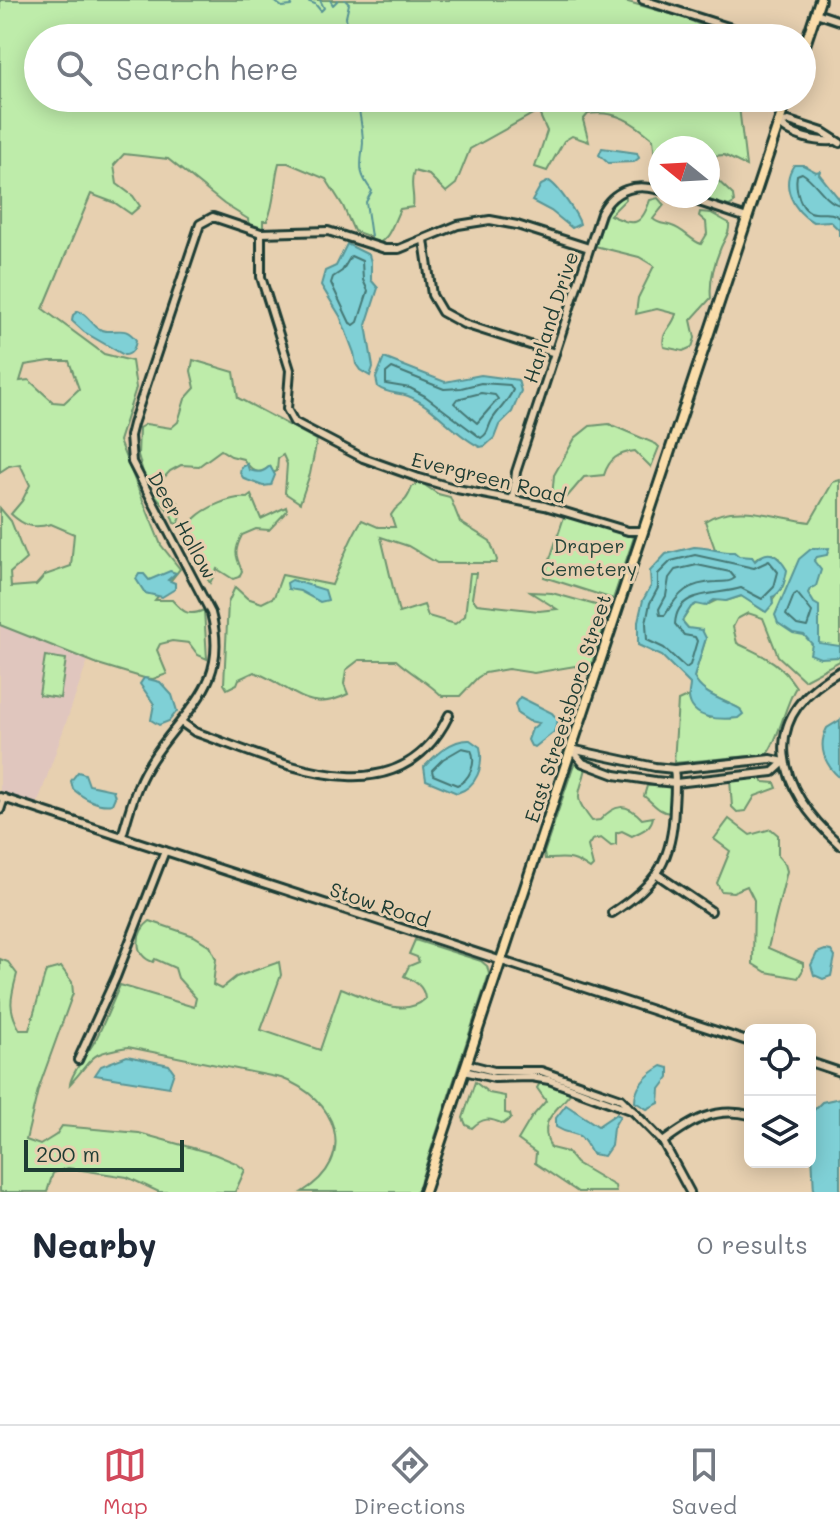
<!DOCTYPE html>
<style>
:root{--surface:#fff;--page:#f6f6f7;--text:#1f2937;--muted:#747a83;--line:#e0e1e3;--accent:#d1495b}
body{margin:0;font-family:Mali,sans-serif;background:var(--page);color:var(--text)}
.controls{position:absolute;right:24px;bottom:24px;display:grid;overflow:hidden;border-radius:12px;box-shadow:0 4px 20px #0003}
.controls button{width:72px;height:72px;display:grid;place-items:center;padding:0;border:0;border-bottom:2px solid var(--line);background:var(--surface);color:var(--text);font:40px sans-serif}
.compass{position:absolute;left:648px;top:136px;width:72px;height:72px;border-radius:50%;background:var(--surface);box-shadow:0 4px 20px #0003;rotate:288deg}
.scale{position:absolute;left:24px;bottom:20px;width:160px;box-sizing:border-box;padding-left:8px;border:4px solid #1f3d34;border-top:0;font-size:22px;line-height:28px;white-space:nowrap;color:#1f3d34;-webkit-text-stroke:6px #e7d0b0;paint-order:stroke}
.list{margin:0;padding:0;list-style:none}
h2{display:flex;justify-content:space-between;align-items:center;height:104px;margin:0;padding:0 32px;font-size:34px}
h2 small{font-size:26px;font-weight:400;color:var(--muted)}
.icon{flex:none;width:44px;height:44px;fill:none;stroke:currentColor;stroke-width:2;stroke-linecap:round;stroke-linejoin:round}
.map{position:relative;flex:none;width:840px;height:1192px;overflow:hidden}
.search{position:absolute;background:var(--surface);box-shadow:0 4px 20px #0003;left:24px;right:24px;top:24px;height:88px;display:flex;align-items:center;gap:20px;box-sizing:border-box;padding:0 28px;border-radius:44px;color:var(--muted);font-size:30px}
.sheet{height:232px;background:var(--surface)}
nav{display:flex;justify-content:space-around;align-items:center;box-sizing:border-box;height:112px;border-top:2px solid var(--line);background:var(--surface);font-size:22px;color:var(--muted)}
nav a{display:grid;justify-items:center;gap:4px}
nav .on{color:var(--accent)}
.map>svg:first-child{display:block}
</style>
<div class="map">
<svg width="840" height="1192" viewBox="0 0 840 1192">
<rect width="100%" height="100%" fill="#e7d0b0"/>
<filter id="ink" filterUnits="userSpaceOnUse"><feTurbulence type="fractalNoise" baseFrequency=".0125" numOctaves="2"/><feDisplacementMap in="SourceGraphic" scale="16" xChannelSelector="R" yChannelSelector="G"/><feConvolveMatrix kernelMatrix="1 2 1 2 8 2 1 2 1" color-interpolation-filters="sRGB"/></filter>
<g filter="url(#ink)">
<polygon fill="#e0c6be" points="0,625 88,660 36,808 0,796"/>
<g fill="#beecaa" stroke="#6e946f" stroke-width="2" fill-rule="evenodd">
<path d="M0 0H621L685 18 730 38H38V98H738L746 166 724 155 713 156 714 165 710 173 733 195 734 203 729 206 694 196H708V148H660V158H655L653 139C633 122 616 110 588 114L583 120 589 142 572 136 564 141 547 171 535 167 547 131 538 111 470 149 456 184 446 192 429 175 414 171C409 185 415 193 413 207L400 209C392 225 390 241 372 246L371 237 354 231 343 206 326 179 288 163H279C273 184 276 202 267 221H263V231L249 226 248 219 224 204 168 159 124 154 114 165 117 184 133 196 140 206 131 214 115 203 91 194 43 309 104 354 132 361 136 388 119 441 161 545 180 569 155 600H172C183 612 188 617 204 610L207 659 198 655 189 643 172 641 160 644 157 650 167 674 153 679 144 678 98 664 0 625V508L11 521 26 559 10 573 11 587 36 585 45 575 71 566 74 534 51 524C33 529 24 526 11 514L22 501 30 485 20 464 9 466 0 472ZM50 361H69L79 389 64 403 53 402 29 380 20 381 25 365Z"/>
<path d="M625 193 626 199 610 215C634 226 641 227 650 200L658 198 664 205 653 219C660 225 664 223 672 226 683 229 690 240 701 244L707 234 706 222 699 216 700 212 711 213 729 223C730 233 725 238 721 247 714 264 709 281 711 298L691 320 695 338 692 347 683 351 664 347C660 332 673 327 676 314L657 309 636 314 638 298 654 266 639 257 595 246 609 207Z"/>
<path d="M193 360 234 372 238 398 317 440 310 474 300 503 285 493 287 464 283 455 278 458 277 471 273 473 270 466C257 478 251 469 243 459L231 456 221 450 199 466 181 465 170 471 161 481 147 486 138 455 139 428 146 424 171 428 178 422 185 399 195 388 191 371Z"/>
<path d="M609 424 656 444 659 447 651 467 635 451C618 453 609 459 604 475L584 477 567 497 552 498 554 475 575 438 590 426Z"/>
<path d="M840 480V661L804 680 778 656 763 618 748 613 737 619 733 627 737 643C765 657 778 660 796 687 784 707 780 737 767 754L760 755 674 763 678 701 689 696C690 707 700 714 710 718L740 709C724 700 700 695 694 677L706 638 688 628 682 621 691 607 696 604H709L719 599 726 601 742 596 764 611C775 598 782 589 786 572L778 557 772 554 759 557 754 561 752 557H739L734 552 724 554 715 549 705 521C735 501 777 518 810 522L833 482Z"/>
<path d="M420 482 438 494 450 497 460 522 490 541 497 560 496 563H437L408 546 381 537 399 613 424 605 428 616 455 624 465 616 470 573H476L472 598 477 604 539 611 557 609 530 592 552 593 610 609 588 675 575 666 534 673 508 669 485 673 477 678 460 696H442C428 682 410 673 396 660H359L346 670 344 684 348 694C304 716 292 685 254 672L239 679 237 684 227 689 224 684 228 603 235 587 247 598 262 603 274 597 282 575 332 585C342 562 348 541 362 520L378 527H395L391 515C399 501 405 507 412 487Z"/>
<path d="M159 492C176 495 187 507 178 524L174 523 170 512 155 495Z"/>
<path d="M251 495 261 519 286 507 287 511 269 530 256 529 242 535C234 551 235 555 242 571L239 577 233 579 217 569 210 583 185 543C186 535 188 525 194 519 205 508 231 496 247 498Z"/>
<polygon points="565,514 634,537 613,599 544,577"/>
<polygon points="45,656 66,659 60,698 39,695"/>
<path d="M574 764 586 768C580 796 571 794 592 821L600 820C615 804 626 802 642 819L653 817C651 829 641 831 632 836L622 831 616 833V845L611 846 601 838 592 840 588 846 593 866 590 869C570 855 567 859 545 859L544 853Z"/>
<polygon points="754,776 760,777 764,782 775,783 777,788 755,796 746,811 737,812 732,807 730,779"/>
<path d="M666 785 671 789 670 813C660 813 653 803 644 796L647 786Z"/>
<polygon points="729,819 750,835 771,829 778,835 778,856 785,864 787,871 768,948 803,963 803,970 798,978 766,972 753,964 754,900 747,886 733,892 721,891 717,883 730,851 714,839"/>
<path d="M150 921 194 936 210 946 216 959 213 985 221 989 236 977 279 962 281 975 261 1030 320 1050 341 988C366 997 403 1020 425 999 424 986 415 981 404 976L409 966 419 962 417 957 409 954 415 940 481 961 487 966 489 974 417 1192H302C360 1157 336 1098 281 1078L128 1047C85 1054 96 1057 70 1084 72 1071 89 1052 96 1039 105 1021 112 1003 120 985L194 1007 196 998 178 978 175 968 155 959 153 962C133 955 135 932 150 921Z"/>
<path d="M0 959 8 962 17 974C11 997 7 1008 20 1030H29L46 971 61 967 72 982 73 993 38 1090 26 1140 40 1145 56 1135 62 1126 139 1133 214 1154 236 1163 245 1170 235 1192H159L127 1177 68 1168 53 1173 47 1192H0Z"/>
<path d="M541 1081 572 1091C558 1111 536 1119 551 1148L567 1152 576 1163 615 1186 616 1192H578L535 1163 536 1153 518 1140 531 1118 546 1101 537 1088Z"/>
<path d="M475 1082 489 1093 505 1096V1113L510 1114 511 1118 503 1124C490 1118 483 1117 472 1128L466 1125 463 1118Z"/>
</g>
<g fill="#7fd0d6" stroke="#599595" stroke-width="2">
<polygon points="602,148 637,153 639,158 634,162 608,163 599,155"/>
<path d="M794 165H803L816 172 820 171 819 174 840 200V237V231L830 221 813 222C793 211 780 185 794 165Z"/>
<path d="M549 181C557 185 578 215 580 224L572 228 551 211 532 201 541 185Z"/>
<polygon points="347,244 369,255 371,262 371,280 378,288 366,325 373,367 370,376 360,370 356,364 354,353 340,316 321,285 325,271 336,266"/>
<path d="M78 311C90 315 93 330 106 331 119 332 126 326 136 340 135 348 132 355 124 355L84 332 72 321 73 315Z"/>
<path d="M384 358 445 382 481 375 518 380 521 391 512 412 499 425 494 438 485 446 480 447C454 435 436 407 408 396 397 392 387 394 378 387L376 378Z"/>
<path d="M247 464 249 470C260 473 262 473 270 466L275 475 271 485 263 486 244 479 240 473 241 467Z"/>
<path d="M694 547C709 547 721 553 734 552L739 556 752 557 755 561C769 547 778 555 787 570 785 581 783 593 772 597L773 604 766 612 741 596 726 601 714 600 705 606 696 604 691 607 682 621 688 628 702 630 706 638 694 677C700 694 724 700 740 709L743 714 738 718C721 720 691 720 689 697 688 693 690 689 690 684L662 656 638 645V621L643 600 651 586 650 571 666 554Z"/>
<polygon points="829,548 827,555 817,557 814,561 821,570 816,586 810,589 808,593 814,603 819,606 819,643 840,646 840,657 820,658 810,654 812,644 804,635 793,633 778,623 775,615 799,559 811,549"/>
<polygon points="170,571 176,573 168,580 175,583 175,589 162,597 145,593 136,579 139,574 144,574 149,580"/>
<polygon points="292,580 325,590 328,600 320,602 300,591 288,589 287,583"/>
<polygon points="144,678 160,682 172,695 177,711 169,721 159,725 151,720 154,704 140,684"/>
<polygon points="520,697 552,713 558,720 554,732 535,747 531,746 528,740 532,729 539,723 529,721 518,714 515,704"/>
<path d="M840 720V778C825 765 817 747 827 728Z"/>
<path d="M470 740 480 747C484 766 477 787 457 793L426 780 424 767C436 754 452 739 470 740Z"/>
<path d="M78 772 85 774 89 785 113 790 115 797 112 804C99 807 83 798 73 789L71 781Z"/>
<polygon points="825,950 831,951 835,957 831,976 823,979 814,975 811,965 817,953"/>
<polygon points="127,1056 169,1065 174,1072 169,1087 95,1075 101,1066"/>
<path d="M662 1066 669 1068V1077L660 1089 659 1103 647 1109 635 1102C635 1085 648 1074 662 1066Z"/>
<polygon points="840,1098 840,1190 839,1192 814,1192 810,1114 822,1102"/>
<path d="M566 1105 598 1126 616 1114 620 1116 613 1128 611 1146 604 1156 592 1154C577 1125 577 1140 556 1127V1118Z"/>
</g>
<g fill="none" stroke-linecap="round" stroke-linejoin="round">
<g stroke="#457875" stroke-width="2">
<path d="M840 205C825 202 816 181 802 173L797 175C795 187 799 212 815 213 826 214 831 211 840 218"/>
<polygon points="351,256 362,261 363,280 368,291 358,322 354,325 350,323 331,283 333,277 342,271"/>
<path d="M392 368 444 389 461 388 481 383 510 385 513 390C507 403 499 409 492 420 487 429 489 433 481 438L425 396 410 388 386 384V373Z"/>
<polygon points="481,393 495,395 498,399 477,423 454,403 457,399"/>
<path d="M695 555 754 568 769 561 778 572 774 587 762 599 741 588C717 596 677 588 675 624L684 635 695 637 697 641 690 665 686 668 664 648 647 640 646 623 650 603 658 588V574L671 561Z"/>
<path d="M697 565 730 572 735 578C728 583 725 581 716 582 688 583 679 592 665 615H660L659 609 666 596 669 578 675 570Z"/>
<polygon points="797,593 812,612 807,627 797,625 786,615 794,595"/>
<path d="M462 748 471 750C477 762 470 780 457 785L433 775 432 770 443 759Z"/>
</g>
<g stroke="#599595" stroke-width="2">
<polyline points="273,0 282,7 291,6 293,0"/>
<polyline points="305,0 315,4 321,11 324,8 320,0"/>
<polyline points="330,0 333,5 338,0"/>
<polyline points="345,0 349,4 346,17 349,38"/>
<path d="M357 98C359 112 363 129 363 143 361 166 357 172 372 191L366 202 371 237"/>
</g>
<defs>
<g id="minor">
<polyline points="643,0 763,38"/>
<polyline points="816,13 840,21"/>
<polyline points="779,123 789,121 823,132 840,143"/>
<path d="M779 123C792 137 815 142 834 141"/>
<polyline points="681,196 747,218"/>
<polyline points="261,233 261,277 290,370 287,409 294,422 363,458 419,478 457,489 545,506 628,531 643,531"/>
<polyline points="424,240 432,295 442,312 464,324 555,353"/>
<path d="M513 498 516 472 601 213C614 189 635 183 660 190"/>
<path d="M840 671C754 719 778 789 840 845"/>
<path d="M181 722 195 732C277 760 396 824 449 715"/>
<polyline points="571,749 583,763 615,775 655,781 676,783 773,772 784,762"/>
<polyline points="571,749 655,767 674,769 771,759 784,762"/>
<polyline points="0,797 750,1042"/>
<polyline points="0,810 4,798"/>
<path d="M122 836C129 813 135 787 148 766 181 710 231 688 211 613L132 462 130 436 133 424 200 224 213 217 261 233 328 231 385 249H399L458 225 490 220 517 225 589 248"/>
<polyline points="658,875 711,911"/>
<path d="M612 913C657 884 673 860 674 806 675 793 676 782 674 769"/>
<polyline points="78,1060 116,977 165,851"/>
<polyline points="810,1062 840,1072"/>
<polyline points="467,1064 494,1071 541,1071 621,1099 663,1142 690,1192"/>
<polyline points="464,1071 494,1078 531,1077 549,1080 633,1111"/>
<path d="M663 1142C691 1121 715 1106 750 1115"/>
</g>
<g id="major">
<polyline points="802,54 820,0"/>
<polyline points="424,1192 787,98"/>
</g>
</defs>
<use href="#minor" stroke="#1f3d34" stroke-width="12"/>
<use href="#major" stroke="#1f3d34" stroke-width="14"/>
<use href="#minor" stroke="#e7d0b0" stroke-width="6"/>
<use href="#major" stroke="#faddab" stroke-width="8"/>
</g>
</g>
<g text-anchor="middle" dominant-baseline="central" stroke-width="6" stroke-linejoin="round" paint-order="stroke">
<g font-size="20" fill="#1f3d34" stroke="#e7d0b0">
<text transform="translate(550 317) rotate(-72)">Harland Drive</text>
<text transform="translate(489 477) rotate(14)">Evergreen Road</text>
<text transform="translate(183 525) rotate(61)">Deer Hollow</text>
<text transform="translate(567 708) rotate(-72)">East Streetsboro Street</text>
<text transform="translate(380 904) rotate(18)">Stow Road</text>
</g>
<g font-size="20" fill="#27463a" stroke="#e7d0b0">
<text x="589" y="545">Draper<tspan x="589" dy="23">Cemetery</tspan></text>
</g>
</g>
</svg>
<div class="controls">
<button><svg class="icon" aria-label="locate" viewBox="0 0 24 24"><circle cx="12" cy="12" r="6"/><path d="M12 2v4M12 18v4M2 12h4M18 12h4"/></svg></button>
<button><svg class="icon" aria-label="layers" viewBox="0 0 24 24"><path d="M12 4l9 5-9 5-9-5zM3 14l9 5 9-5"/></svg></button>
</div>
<svg class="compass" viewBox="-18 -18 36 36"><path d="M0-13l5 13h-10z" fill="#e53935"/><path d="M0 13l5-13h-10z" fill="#747a83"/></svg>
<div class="scale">200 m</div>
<div class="search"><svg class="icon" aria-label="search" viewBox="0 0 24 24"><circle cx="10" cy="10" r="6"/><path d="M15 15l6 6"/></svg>Search here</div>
</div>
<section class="sheet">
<h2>Nearby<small>0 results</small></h2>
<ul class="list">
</ul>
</section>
<nav>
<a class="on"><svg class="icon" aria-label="map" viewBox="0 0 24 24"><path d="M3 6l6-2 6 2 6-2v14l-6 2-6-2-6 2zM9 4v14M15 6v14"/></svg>Map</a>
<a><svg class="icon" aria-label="directions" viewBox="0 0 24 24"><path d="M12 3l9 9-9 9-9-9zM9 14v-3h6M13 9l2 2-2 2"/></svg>Directions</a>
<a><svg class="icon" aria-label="saved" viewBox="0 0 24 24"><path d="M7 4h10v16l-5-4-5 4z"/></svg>Saved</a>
</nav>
